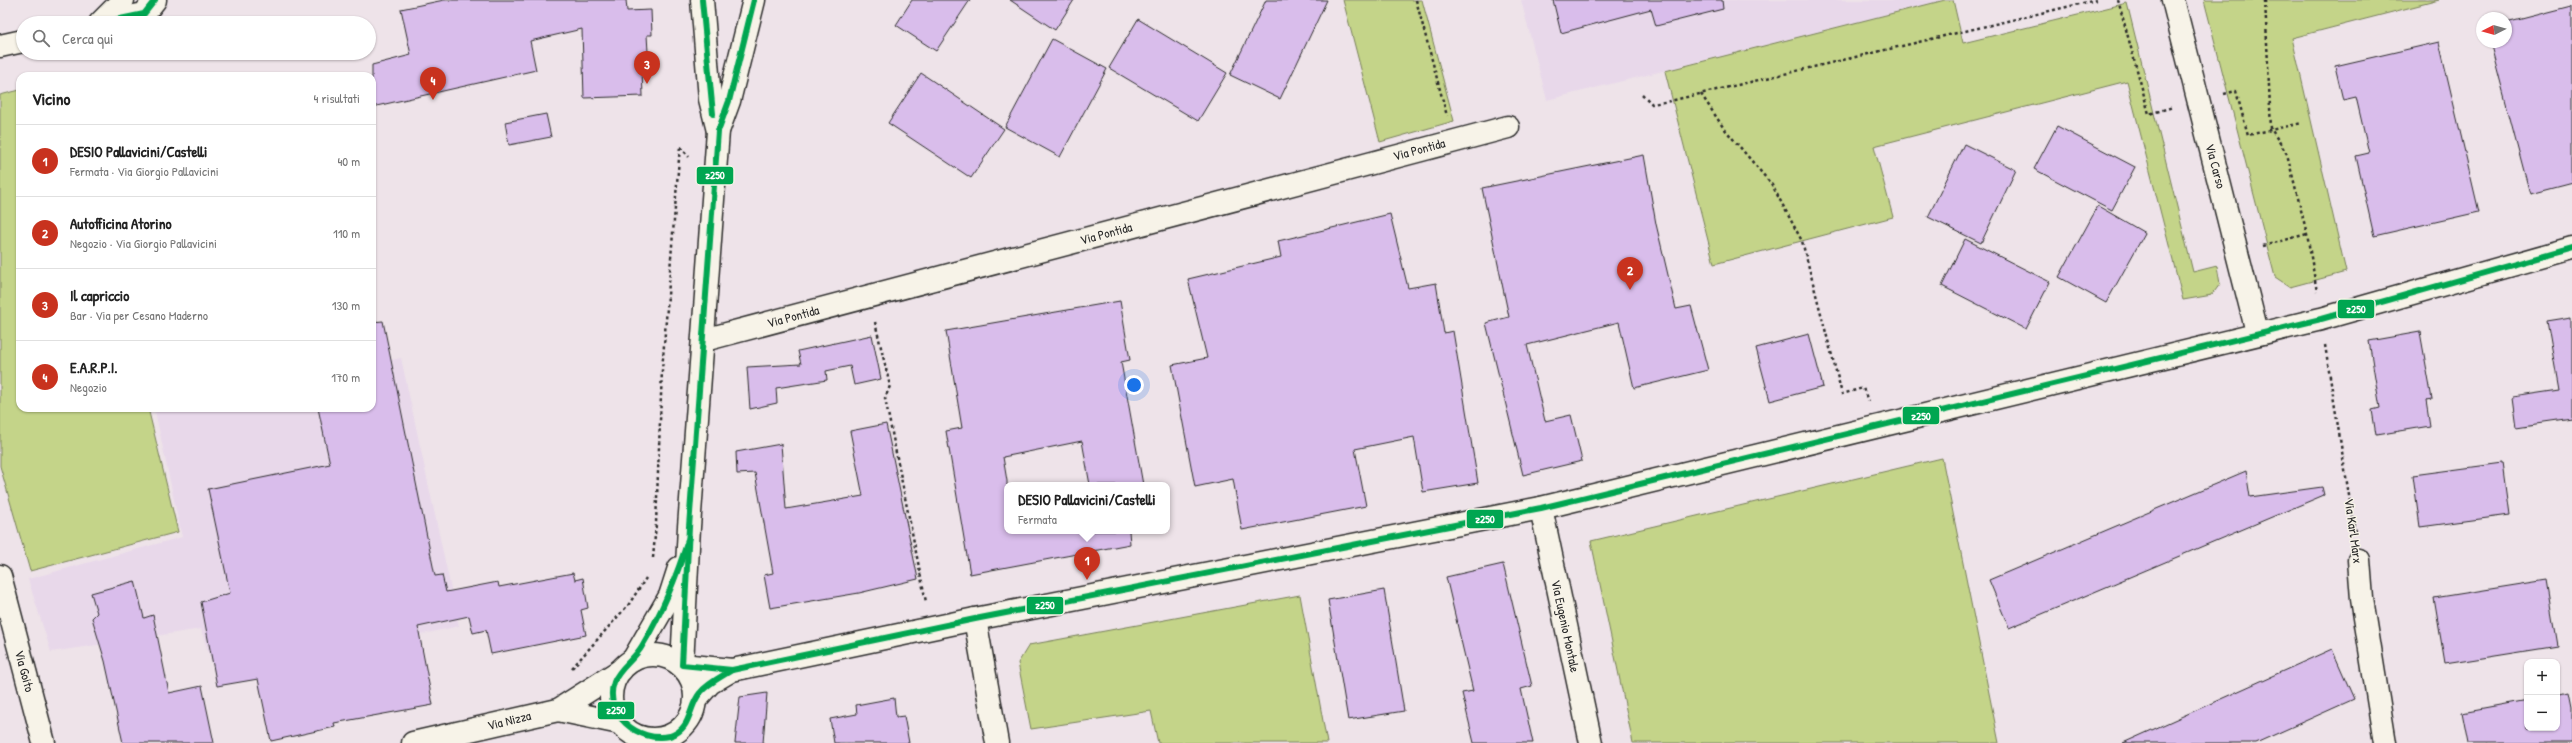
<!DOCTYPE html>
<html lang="it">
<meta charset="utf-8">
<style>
:root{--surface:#fff;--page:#f2f2f2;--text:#222;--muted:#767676;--line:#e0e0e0;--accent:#c8321e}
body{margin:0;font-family:"Patrick Hand",sans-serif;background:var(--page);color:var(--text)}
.controls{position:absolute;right:12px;bottom:12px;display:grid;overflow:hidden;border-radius:8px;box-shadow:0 1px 3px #0004}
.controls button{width:36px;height:36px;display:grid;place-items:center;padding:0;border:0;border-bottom:1px solid var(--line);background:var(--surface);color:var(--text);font:20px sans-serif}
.compass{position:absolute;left:2476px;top:12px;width:36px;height:36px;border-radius:50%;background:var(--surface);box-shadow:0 1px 3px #0004;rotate:264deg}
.you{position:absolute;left:1134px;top:385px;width:14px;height:14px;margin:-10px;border:3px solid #fff;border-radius:50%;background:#1a73e8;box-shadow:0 0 0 6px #1a73e833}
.badge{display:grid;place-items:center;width:26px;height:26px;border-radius:50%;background:var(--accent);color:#fff;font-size:13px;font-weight:700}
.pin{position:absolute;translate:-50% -33px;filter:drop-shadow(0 1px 2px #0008)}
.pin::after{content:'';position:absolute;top:21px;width:14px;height:12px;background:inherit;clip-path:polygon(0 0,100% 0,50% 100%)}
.popup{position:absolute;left:1004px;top:482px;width:166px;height:52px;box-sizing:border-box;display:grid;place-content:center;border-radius:8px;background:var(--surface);filter:drop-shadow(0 1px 3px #0005);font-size:13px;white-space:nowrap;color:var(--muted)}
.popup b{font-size:15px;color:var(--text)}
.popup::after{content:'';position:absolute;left:50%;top:100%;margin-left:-8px;border:8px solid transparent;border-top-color:var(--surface)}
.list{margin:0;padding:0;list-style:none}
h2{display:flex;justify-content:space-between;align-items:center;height:52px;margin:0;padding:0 16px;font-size:17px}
h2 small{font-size:13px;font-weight:400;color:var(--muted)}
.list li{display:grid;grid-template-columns:26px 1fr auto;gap:12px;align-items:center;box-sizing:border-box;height:72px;padding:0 16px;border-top:1px solid var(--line)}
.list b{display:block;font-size:15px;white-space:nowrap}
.list p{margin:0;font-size:13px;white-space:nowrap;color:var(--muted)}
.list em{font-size:13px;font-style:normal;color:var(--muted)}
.icon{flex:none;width:22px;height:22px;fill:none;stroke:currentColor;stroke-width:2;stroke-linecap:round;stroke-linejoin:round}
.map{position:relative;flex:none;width:2572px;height:743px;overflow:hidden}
.search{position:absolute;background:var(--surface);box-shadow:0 1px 3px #0004;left:16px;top:16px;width:360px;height:44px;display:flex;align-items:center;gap:10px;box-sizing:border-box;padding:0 14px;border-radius:22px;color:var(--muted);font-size:15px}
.panel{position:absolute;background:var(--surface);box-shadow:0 1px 3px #0004;left:16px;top:72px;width:360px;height:340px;border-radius:12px}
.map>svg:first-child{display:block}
</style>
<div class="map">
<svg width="2572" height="743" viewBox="0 0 2572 743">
<rect width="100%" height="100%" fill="#eee3e9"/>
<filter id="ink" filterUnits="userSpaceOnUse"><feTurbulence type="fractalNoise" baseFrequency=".025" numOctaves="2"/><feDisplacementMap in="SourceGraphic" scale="8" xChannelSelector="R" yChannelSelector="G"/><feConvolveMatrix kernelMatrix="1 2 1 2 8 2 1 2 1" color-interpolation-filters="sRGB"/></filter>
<g filter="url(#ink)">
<g fill="#e8d8ea">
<polygon points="1521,0 1945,0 1547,100"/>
<polygon points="401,358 459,626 217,680 201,629 51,652 28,579 182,537 155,411 167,408 372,408 372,364"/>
</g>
<g fill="#c4d489" stroke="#78805a">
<polygon points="1343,0 1422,0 1454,121 1380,142"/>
<polygon points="1945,0 1953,0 1963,43 2127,3 2193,272 2217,266 2220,284 2212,295 2183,300 2127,81 1874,146 1893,217 1714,264 1665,71"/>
<polygon points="2204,0 2439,0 2292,38 2346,272 2290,287 2275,277"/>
<polygon points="20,90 20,408 148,408 178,532 30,571 0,466 0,95"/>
<polygon points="1942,458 1999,743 1633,743 1591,541"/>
<polygon points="1300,595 1327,743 1158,743 1151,711 1031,729 1018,663 1029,645"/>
</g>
<g fill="#d9bdeb" stroke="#2b2b2b">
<polygon points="444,0 626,0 627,11 651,10 652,35 647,35 649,69 642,69 643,96 584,98 582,29 530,41 536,70 372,107 372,65 411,55 401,9"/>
<polygon points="912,0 970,0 936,51 896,25"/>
<polygon points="1010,0 1074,0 1055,30"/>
<polygon points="1266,0 1327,0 1280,99 1230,75"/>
<polygon points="1553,0 1722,0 1723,9 1656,26 1651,9 1561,33"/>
<polygon points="2572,6 2572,183 2530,194 2490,42 2506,42 2506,23"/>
<polygon points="1138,19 1227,73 1198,121 1109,68"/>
<polygon points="1052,39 1107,69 1060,157 1005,127"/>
<polygon points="2439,42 2479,212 2374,236 2356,156 2369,153 2356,97 2343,100 2335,66"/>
<polygon points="921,73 1004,129 971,178 888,123"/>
<polygon points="546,114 551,137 509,145 505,122"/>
<polygon points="2057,126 2135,167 2112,210 2034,169"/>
<polygon points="1964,144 2016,170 1981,243 1928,217"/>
<polygon points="1644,155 1656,224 1676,309 1691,306 1708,370 1634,388 1619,322 1527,345 1545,421 1571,415 1582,461 1523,475 1486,323 1509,317 1482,188"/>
<polygon points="2098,206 2145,233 2106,303 2059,277"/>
<polygon points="1390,214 1408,288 1436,283 1444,333 1453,331 1478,483 1423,492 1414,437 1355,449 1366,506 1242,530 1233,479 1195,487 1172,365 1207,358 1188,279 1281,257 1278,241"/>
<polygon points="1965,239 2050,282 2026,329 1942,286"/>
<polygon points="1120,301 1130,360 1121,362 1143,485 1090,485 1082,441 1003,457 1007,481 1007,531 1129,531 1130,544 970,574 946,431 962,428 946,331"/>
<polygon points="2572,317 2572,419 2516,427 2512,397 2559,390 2547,321"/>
<polygon points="383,321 435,576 442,575 446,592 498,582 499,587 573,573 575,580 583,578 588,608 581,610 586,635 491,654 486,630 473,633 469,616 418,627 433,705 334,723 335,727 271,741 258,679 217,686 201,602 230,593 208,489 330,464 318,408 372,408 372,322"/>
<polygon points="2420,332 2432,399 2426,400 2430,426 2376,435 2372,410 2380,408 2369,341"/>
<polygon points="1809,334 1823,387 1770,401 1756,348"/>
<polygon points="872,335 881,379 854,385 850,366 826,371 827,380 776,388 777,403 750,409 747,367 801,364 798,351"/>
<polygon points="886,424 918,579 859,593 770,608 764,575 773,573 755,473 737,474 736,452 781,444 786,509 863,496 850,431"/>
<polygon points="2503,463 2510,515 2420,527 2413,475"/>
<polygon points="2246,471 2250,497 2322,487 2324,495 2009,628 1989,580"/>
<polygon points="1503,564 1532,686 1521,689 1533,743 1474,743 1462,693 1473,691 1446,577"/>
<polygon points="2547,580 2558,646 2445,664 2434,598"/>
<polygon points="135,581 144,618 153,615 169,693 202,686 214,743 123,743 105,661 92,618 97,613 91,593"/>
<polygon points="1384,590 1404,711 1348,720 1328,600"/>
<polygon points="2332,649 2354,699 2256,743 2123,743"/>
<polygon points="2569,692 2572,707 2572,743 2468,743 2462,712 2527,700 2527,728 2557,728 2557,695"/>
<polygon points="767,693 763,743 735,743 740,697"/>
<polygon points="894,698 896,717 904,716 909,743 834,743 830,719 857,714 856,705"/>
</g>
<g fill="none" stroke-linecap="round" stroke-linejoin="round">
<defs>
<g id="minor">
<polyline points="2173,0 2257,332"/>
<polyline points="100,23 123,0"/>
<polyline points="101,23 144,14 155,0"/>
<polyline points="0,46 23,41"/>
<polyline points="704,340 1508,127"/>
<polyline points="1541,508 1591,743"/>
<polyline points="2359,560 2362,599 2385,743"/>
<polyline points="0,576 44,743"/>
<polyline points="975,619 997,743"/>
<polyline points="682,665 732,670"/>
<polyline points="696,699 710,683 732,670 975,619 1541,508 2321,319 2572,248"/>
<polyline points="558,710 621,670"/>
<polyline points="413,743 558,710 620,723"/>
</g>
<g id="major">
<polyline points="702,0 710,99 718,131"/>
<circle cx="653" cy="697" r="42"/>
<polyline points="633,660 670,596 679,568"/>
<polyline points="682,665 689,527 718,131 729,101 754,0"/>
</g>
</defs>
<use href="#minor" stroke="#2b2b2b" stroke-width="25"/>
<use href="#major" stroke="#2b2b2b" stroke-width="25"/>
<g stroke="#2b2b2b" stroke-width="2.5" stroke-dasharray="3 3" stroke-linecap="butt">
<polyline points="1416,0 1447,116"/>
<polyline points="2118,0 2149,114 2173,107"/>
<polyline points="2265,0 2271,129 2287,154 2307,234 2317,292"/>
<polyline points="1642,94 1652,104 1670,101 2096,0"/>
<polyline points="1701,94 1723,127 1772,185 1802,241 1842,394 1863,388 1868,401"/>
<polyline points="2224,94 2236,91 2248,135 2302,123"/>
<polyline points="2263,246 2307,234"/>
<polyline points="875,322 890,386 885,398 926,602"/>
<polyline points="2325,345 2355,533"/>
<polyline points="653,558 656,524 662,370 680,146 689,157"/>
<polyline points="572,668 629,604 646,578"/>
</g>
<use href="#minor" stroke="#f7f3e8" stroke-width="22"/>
<use href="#major" stroke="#f7f3e8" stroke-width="22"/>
<defs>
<g id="bus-1">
<polyline points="702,0 713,114"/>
<polyline points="101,23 144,14 155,0"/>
<path d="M689 537C677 576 663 611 642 646 635 659 619 668 614 682 603 714 638 743 670 736 692 729 688 707 700 693 708 683 721 677 732 670L975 619 1541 508 2321 319 2572 248"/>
<polyline points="732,670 682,665 689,527 718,131 729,101 754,0"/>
</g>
</defs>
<use href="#bus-1" stroke="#f7f3e8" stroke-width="9"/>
<use href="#bus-1" stroke="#00a651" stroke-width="6"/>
</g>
</g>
<g text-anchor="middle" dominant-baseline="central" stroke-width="3" stroke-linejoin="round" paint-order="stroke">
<g font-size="13" fill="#2b2b2b" stroke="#f7f3e8">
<text transform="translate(1419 149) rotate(-15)">Via Pontida</text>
<text transform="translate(2216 166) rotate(75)">Via Carso</text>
<text transform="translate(1106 233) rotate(-15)">Via Pontida</text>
<text transform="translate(793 316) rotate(-15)">Via Pontida</text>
<text transform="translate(2354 531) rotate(82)">Via Karl Marx</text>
<text transform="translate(1566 626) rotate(78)">Via Eugenio Montale</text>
<text transform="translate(25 671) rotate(75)">Via Goito</text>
<text transform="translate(509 720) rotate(-14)">Via Nizza</text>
</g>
</g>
<g stroke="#f7f3e8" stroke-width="1.5">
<rect x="696" y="166" width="38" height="19" rx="4" fill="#00a651"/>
<rect x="2337" y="299" width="38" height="20" rx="4" fill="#00a651"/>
<rect x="1902" y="406" width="38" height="19" rx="4" fill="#00a651"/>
<rect x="1466" y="509" width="38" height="20" rx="4" fill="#00a651"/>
<rect x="1026" y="596" width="38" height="19" rx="4" fill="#00a651"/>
<rect x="597" y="701" width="38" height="19" rx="4" fill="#00a651"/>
</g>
<g font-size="11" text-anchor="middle" font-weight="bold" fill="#fff">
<text x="715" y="179">z250</text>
<text x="2356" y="313">z250</text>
<text x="1921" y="420">z250</text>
<text x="1485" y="523">z250</text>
<text x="1045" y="609">z250</text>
<text x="616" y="714">z250</text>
</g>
</svg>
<div class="controls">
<button>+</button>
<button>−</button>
</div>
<svg class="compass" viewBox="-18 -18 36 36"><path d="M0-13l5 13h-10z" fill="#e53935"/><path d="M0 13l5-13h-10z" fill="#767676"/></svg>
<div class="you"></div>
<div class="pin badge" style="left:1087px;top:580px">1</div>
<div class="popup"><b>DESIO Pallavicini/Castelli</b>Fermata</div>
<div class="pin badge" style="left:1630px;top:290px">2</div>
<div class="pin badge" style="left:647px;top:84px">3</div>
<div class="pin badge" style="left:433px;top:100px">4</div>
<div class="search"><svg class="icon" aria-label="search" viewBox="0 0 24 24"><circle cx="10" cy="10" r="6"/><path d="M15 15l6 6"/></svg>Cerca qui</div>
<section class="panel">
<h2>Vicino<small>4 risultati</small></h2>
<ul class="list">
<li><span class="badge">1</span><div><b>DESIO Pallavicini/Castelli</b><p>Fermata · Via Giorgio Pallavicini</p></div><em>40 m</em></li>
<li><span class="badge">2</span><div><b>Autofficina Atorino</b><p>Negozio · Via Giorgio Pallavicini</p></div><em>110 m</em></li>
<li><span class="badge">3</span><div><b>Il capriccio</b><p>Bar · Via per Cesano Maderno</p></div><em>130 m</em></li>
<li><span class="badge">4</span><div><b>E.A.R.P.I.</b><p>Negozio</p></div><em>170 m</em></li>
</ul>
</section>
</div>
